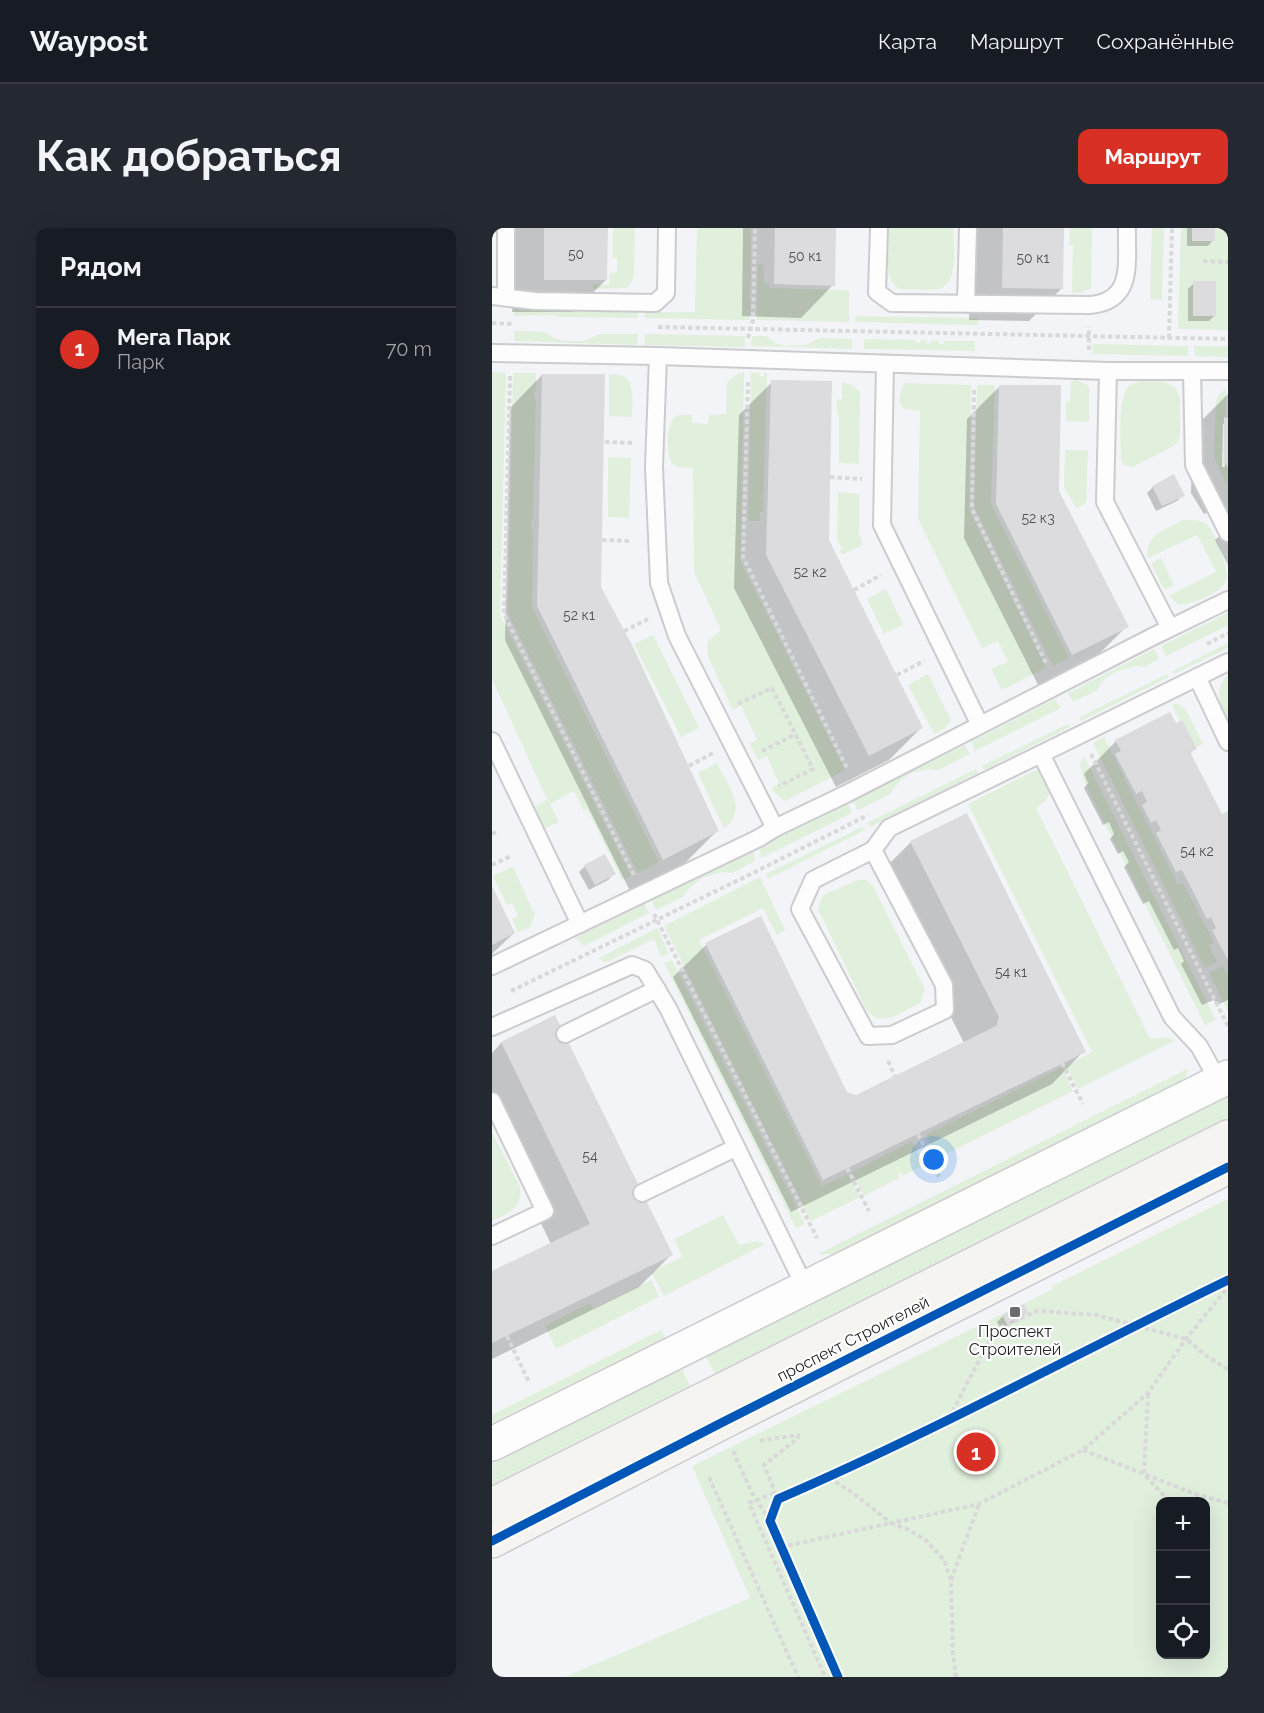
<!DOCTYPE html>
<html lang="ru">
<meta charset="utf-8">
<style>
:root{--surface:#171b24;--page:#242831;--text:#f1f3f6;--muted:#9ea1a6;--line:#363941;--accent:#d93025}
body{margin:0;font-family:Raleway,sans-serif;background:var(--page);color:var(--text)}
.controls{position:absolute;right:18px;bottom:18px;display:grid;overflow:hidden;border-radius:12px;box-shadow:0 6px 24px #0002}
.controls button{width:54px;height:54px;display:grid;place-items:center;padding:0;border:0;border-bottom:2px solid var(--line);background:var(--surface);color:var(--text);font:30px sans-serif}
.you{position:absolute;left:442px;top:932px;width:21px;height:21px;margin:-15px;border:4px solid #fff;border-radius:50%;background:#1a73e8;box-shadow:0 0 0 9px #1a73e833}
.badge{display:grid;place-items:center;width:39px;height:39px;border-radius:50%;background:var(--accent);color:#fff;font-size:20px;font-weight:700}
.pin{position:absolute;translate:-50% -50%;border:3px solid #fff;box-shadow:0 2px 6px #0006}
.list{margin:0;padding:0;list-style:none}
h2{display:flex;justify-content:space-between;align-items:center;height:78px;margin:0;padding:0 24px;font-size:26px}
h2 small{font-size:20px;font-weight:400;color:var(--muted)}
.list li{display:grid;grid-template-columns:39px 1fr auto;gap:18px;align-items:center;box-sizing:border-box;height:84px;padding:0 24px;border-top:2px solid var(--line)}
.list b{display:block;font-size:22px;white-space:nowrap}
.list p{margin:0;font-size:20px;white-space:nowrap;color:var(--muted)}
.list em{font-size:20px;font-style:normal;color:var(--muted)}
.icon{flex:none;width:33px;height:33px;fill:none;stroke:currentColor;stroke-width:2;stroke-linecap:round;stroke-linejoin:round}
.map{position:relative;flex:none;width:736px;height:1449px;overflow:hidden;border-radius:12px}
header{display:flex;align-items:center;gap:36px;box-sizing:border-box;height:84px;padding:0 30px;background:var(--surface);border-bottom:2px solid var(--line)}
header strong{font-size:28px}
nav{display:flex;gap:33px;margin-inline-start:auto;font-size:21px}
.intro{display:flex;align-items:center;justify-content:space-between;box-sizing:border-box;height:144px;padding:0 36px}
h1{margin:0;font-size:42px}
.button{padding:15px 27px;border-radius:12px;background:var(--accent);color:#fff;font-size:21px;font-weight:700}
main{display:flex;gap:36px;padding:0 36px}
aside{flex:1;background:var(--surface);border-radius:12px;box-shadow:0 6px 24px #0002}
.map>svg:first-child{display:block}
</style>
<header>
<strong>Waypost</strong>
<nav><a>Карта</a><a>Маршрут</a><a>Сохранённые</a></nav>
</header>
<div class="intro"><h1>Как добраться</h1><a class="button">Маршрут</a></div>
<main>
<aside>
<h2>Рядом<small></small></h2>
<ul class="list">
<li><span class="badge">1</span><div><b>Мега Парк</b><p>Парк</p></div><em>70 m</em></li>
</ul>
</aside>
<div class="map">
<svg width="736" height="1449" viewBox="0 0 736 1449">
<rect width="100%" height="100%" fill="#f3f4f7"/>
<g fill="#e1efdd" fill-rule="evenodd">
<polygon points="121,0 143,0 142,47 139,55 134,60 101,61 101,56 117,57 118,45 125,44 125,30 121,30"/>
<polygon points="205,0 259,0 258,92 153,90 152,84 203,84"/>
<path d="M396 0H461C461 16 468 57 446 61 434 63 420 61 407 61 389 48 396 20 396 0Z"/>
<polygon points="578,0 600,0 599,60 590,64 580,65 581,17 577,17"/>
<polygon points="660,0 672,0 670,72 658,71"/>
<polygon points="689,0 736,0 736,102 686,101"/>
<polygon points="266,36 271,36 272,55 277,55 277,60 357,62 357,94 265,92"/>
<polygon points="22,81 146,84 146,90 66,89 63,87 22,88"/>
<polygon points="364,88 486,90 486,97 363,94"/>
<polygon points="22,103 53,104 62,110 72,113 92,113 107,106 146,106 145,117 22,113"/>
<polygon points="153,106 253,108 253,119 153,117"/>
<polygon points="260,108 274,108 283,115 293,118 313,117 328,110 360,111 360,121 259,118"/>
<polygon points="372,111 424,112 425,115 428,115 428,112 435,112 435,116 439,115 439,113 447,113 447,116 452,116 452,113 483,113 483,123 372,121"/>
<polygon points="601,116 696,118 696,128 600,126"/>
<polygon points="702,118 736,118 736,129 703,128"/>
<polygon points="0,144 14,145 8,387 139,648 130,652 95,581 91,582 82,563 58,576 67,594 54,600 48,600 39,581 55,571 0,451"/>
<path d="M252 144 249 334 353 542 293 573 281 564 280 559 287 556 275 528 266 532 257 515 265 512 249 478 241 482 216 429 215 414 229 402 202 344 201 240C195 240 187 240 182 237 173 231 175 198 181 191 186 185 194 187 200 187V195L216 196 217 187 234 186 235 154 246 146Z"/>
<polygon points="259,144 267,145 268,148 272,148 272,145 275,145 271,284 268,284 268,293 256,293"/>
<polygon points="21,145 44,145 44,162 42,163 42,171 44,172 41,292 39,292 39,301 41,301 40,379 167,634 146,645 16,385"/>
<path d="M117 146C122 147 129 146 133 149 143 156 140 178 140 189L117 188Z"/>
<polygon points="582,151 597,158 597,194 574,193 574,174 578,174 579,153 581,153"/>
<path d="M650 153 673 154 684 160 688 171V207L686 214 682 218 640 239 632 237 629 232C629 215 625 170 637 158 641 155 646 154 650 153Z"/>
<polygon points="350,154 360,157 368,164 367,236 347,235 347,187 345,186 345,172 350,171"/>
<path d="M412 155 479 157 477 281 554 440 510 462 499 441 516 434 506 413 490 420 426 291 428 183 412 181C404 172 408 166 412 155Z"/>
<polygon points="485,157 503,157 499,276 577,430 561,438 482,279"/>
<polygon points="734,161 733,228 736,233 735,257 723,231 722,224 724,172 729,164"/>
<polygon points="573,222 596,222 594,275 584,280 572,259"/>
<polygon points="116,229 139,230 137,290 116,289"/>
<polygon points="346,264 367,266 367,305 371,317 350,327 347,322 350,321 345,311"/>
<path d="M691 292C699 292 707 291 714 296 724 304 736 339 735 351 730 366 701 375 687 377L676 368 724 344 705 307 656 330C652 307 674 301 691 292Z"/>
<polygon points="669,330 682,357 672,362 659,335"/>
<polygon points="394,361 411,397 392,406 375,371"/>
<polygon points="736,385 736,397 674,428 669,418"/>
<polygon points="161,407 207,500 189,509 142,416"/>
<polygon points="736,415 736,420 682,446 681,443"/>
<polygon points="662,421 667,431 652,439 644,438 625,443 612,451 604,463 581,474 576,465"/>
<polygon points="436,446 459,493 453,500 442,506 416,457"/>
<polygon points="675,446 677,449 589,493 588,489"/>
<path d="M736 447V492C728 475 721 461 736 447Z"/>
<polygon points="563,471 569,480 483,523 479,514"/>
<polygon points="686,476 694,482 711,516 703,520 680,477"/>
<polygon points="576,496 578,499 492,542 490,538"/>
<polygon points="612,509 686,657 691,655 722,715 717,718 725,734 713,740 601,515"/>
<polygon points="473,517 478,526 446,542 438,541 419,545 407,554 398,566 366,582 361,573"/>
<polygon points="592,528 724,792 713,797 592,553 588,537"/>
<path d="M225 535C236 558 257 581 232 601L206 545Z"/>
<polygon points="484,541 486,545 379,599 375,595"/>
<path d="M544 542 551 544C559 562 562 568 544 580L658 811 674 809 684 812 586 861 574 838 600 824 476 576Z"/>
<polygon points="356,576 360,585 269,630 267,619"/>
<polygon points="370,599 373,602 276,651 274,646"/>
<polygon points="261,622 263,633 240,645 230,644 210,650 197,660 191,669 164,682 159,671"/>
<polygon points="21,639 43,687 38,699 26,704 20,691 26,688 20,675 15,677 1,648"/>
<polygon points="268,649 293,702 285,707 271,680 207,712 330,958 356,946 368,969 319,993 172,698"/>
<path d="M366 652H374L381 658 433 761 428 775C408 784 390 802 374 781L326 681 331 667Z"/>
<polygon points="152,675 157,685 92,718 83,710"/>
<polygon points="165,700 177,726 169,729 162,711 113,735 107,730"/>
<polygon points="180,732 313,996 304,1000 172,735"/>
<polygon points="731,738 736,747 736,784 717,745"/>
<polygon points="570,839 581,863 446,930 434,907"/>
<polygon points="697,840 691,854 346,1026 326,1026"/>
<polygon points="736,866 736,890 223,1146 213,1127"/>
<path d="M0 904 28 959C31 981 16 985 0 993Z"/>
<polygon points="420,913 432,937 411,948 409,945 406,946 407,950 372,968 360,944"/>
<path d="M736 971V1449H73L258 1370 200 1238 561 1061 560 1058ZM668 1274H714V1426H668Z"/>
<polygon points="231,987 247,1017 265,1013 273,1016 172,1068 159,1044 190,1029 182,1011"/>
<polygon points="159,1052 167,1069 64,1121 53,1098 98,1075 101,1081"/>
<polygon points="169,1102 175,1112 0,1200 0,1187"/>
<polygon points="189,1139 198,1158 0,1257 0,1234"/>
</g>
<g fill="#0003" fill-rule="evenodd">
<polygon points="21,0 114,0 114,52 81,84 20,84"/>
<polygon points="251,0 343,0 341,57 309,90 250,88"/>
<polygon points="479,0 571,0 570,60 537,93 477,92"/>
<polygon points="695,0 721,0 721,12 716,18 695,18"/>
<polygon points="702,55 723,87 717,93 696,93 696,61"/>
<polygon points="50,147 107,359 225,603 192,636 138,663 13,412 18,180"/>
<polygon points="280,154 335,312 429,500 397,532 344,559 242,360 247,187"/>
<polygon points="507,159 565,263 635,398 602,431 547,459 472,310 475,191"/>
<path d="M736 166V337L723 312 730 306 718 283 712 286 699 265 700 224 707 195ZM734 193 733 239H730L731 196Z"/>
<polygon points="661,259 691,267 685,273 664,283 655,265"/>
<polygon points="683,497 703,520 698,526 730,588 736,587 736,772 725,777 722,772 710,777 689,736 692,733 686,720 682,722 657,673 651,676 632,639 637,634 631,623 626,626 618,611 622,606 617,594 611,597 592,560 596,555 592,546 624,513"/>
<polygon points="419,614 592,823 560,856 299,984 181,749 214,717 268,690 354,865 364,868 472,815 387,646"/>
<polygon points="93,638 122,646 116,652 97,662 87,644"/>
<polygon points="0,660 22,705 0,726"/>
<polygon points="62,789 179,1027 147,1059 0,1131 0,1045 59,1016 0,895 0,825 9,815"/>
<polygon points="534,1085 529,1090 509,1101 505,1094 511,1088"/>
</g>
<g fill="#dcdcde">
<polygon points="52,0 116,0 115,52 52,52"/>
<polygon points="283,0 344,0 343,58 282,56"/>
<polygon points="511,0 572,0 571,61 510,60"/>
<rect x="700" y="0" width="23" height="13"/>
<rect x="701" y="53" width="23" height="35"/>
<polygon points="50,146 113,146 109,359 140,417 227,603 171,632 45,378"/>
<polygon points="279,152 340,153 337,312 431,500 377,528 274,327"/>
<polygon points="507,157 569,157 567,263 637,399 580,427 504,276"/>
<polygon points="732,189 736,190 736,240 732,232"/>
<polygon points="682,246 693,268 670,278 660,258"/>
<polygon points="678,484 684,495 690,492 705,521 698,524 730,586 736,583 736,732 720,702 724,700 719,689 715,691 690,642 684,644 664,605 669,602 664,592 659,595 650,577 655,574 650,563 644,566 623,526 629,523 623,512"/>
<polygon points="475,585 594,824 331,952 213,715 269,688 355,864 364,867 504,798 507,789 418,613"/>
<polygon points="113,626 124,646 103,657 92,637"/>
<polygon points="0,658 23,705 0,717"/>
<polygon points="63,787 181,1027 0,1115 0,1043 98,996 9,814"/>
<polygon points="532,1076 536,1085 515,1096 510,1087"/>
</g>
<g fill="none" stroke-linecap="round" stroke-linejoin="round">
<defs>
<g id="lane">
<path d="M387 0 385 64 400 75 598 77C643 73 634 34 635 0"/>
<polyline points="0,68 43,73 163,75 174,65 175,0"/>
<polyline points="14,69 14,0"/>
<polyline points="474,75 476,0"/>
<polyline points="0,125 166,128 616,143 736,143"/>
<polyline points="166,128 162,239 167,355 185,408 283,600"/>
<polyline points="393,136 390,297 488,497"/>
<polyline points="616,143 613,274 678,400"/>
<polyline points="700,143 702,237 736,305"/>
<polyline points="705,449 736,514"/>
<polyline points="0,513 88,696"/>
<polyline points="549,526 736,434"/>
<polyline points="381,622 452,757 453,782 400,807 376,808 308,681 321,652 381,622 397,600 549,526 680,789 707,818 727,854"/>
<polyline points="0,738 267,610 283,600 354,566 660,409 736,372"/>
<polyline points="0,799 140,737 153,742 176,780 314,1061"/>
<polyline points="73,806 165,761"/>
<polyline points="0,873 53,983 0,1008"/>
<polyline points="150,965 243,920"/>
</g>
<polyline id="street" points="0,1216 736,849"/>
<g id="secondary">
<polyline points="0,1277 736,909"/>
<polyline points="0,1313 231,1194 736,939"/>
</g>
</defs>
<use href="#lane" stroke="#cccccf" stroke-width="20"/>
<use href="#street" stroke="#cccccf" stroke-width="36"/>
<use href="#secondary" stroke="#cccccf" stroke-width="36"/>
<g stroke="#d9d9d9" stroke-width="4" stroke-dasharray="4.5 3" stroke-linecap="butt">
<polyline points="711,33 736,34"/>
<polyline points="0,95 20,96"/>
<polyline points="166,99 736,111"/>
<polyline points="256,110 261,92 263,0"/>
<polyline points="677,110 680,0"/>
<polyline points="597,122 597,99"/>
<polyline points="18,148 12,386 142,647"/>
<polyline points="256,154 251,329 356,542"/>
<polyline points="482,162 480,281 555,437"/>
<polyline points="113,214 141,215"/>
<polyline points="338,249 370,251"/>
<polyline points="110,312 140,313"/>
<polyline points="362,362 389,347"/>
<polyline points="132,403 156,391"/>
<polyline points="715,416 736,405"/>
<polyline points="405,447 432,433"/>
<polyline points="246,476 280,460 321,541 287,558"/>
<polyline points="270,523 304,506"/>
<polyline points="599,526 736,798"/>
<polyline points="197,538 221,525"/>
<polyline points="0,606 6,603"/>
<polyline points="0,637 19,628"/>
<polyline points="162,686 325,1010"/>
<polyline points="19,763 267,642 376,587"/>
<polyline points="396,833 403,848"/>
<polyline points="570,835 591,876"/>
<polyline points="426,906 447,949"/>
<polyline points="355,940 377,983"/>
<polyline points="15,1108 37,1154"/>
<polyline points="656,1166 652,1246 678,1274"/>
<polyline points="457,1190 503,1102 545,1083 604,1087 694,1111 717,1130 736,1141"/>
<polyline points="268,1213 306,1207 306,1210 272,1237 286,1271"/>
<polyline points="591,1222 703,1266 736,1275"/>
<polyline points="241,1223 260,1265 278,1293"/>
<polyline points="217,1249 306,1449"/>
<polyline points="337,1250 361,1265 399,1295 487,1276 591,1222 656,1165 694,1111 736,1059"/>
<polyline points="282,1265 257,1275 333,1449"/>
<polyline points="289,1319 399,1295 417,1302 435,1313 452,1332 459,1352 461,1426 464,1449"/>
<polyline points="459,1352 487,1276"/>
<path d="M346 1449 278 1293 286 1271C439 1205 586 1125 736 1052"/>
</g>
<use href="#lane" stroke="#fdfdfe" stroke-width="16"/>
<use href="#street" stroke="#fdfdfe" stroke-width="33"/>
<use href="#secondary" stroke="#f6f4f0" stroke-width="33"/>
<defs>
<g id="cycleway">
<polyline points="0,1313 231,1194 736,939"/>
<path d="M346 1449 278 1293 286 1271C439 1205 586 1125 736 1052"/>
</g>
</defs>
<use href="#cycleway" stroke="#fff" stroke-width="13"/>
<use href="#cycleway" stroke="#0057b8" stroke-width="9"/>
</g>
<rect fill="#6c6c6f" stroke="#fff" stroke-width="2" x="517" y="1078" width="12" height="12" rx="3"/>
<g text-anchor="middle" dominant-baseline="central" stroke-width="4.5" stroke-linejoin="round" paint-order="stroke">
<g font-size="14" fill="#515154">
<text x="84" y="26">50</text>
<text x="313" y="28">50 к1</text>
<text x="541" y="30">50 к1</text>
<text x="546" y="290">52 к3</text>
<text x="318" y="344">52 к2</text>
<text x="87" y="387">52 к1</text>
<text x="705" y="623">54 к2</text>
<text x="519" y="744">54 к1</text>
<text x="98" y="928">54</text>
</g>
<g font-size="16" fill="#232326" stroke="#fff">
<text x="523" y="1103">Проспект<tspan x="523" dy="18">Строителей</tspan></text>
</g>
<g font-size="16" fill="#232326" stroke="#fff">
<text transform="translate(361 1111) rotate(-27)">проспект Строителей</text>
</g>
</g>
</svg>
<div class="controls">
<button>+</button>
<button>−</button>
<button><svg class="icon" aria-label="locate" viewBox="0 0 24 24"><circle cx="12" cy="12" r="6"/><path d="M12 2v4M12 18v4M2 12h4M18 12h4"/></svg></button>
</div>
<div class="you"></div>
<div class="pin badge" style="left:484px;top:1224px">1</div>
</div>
</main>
